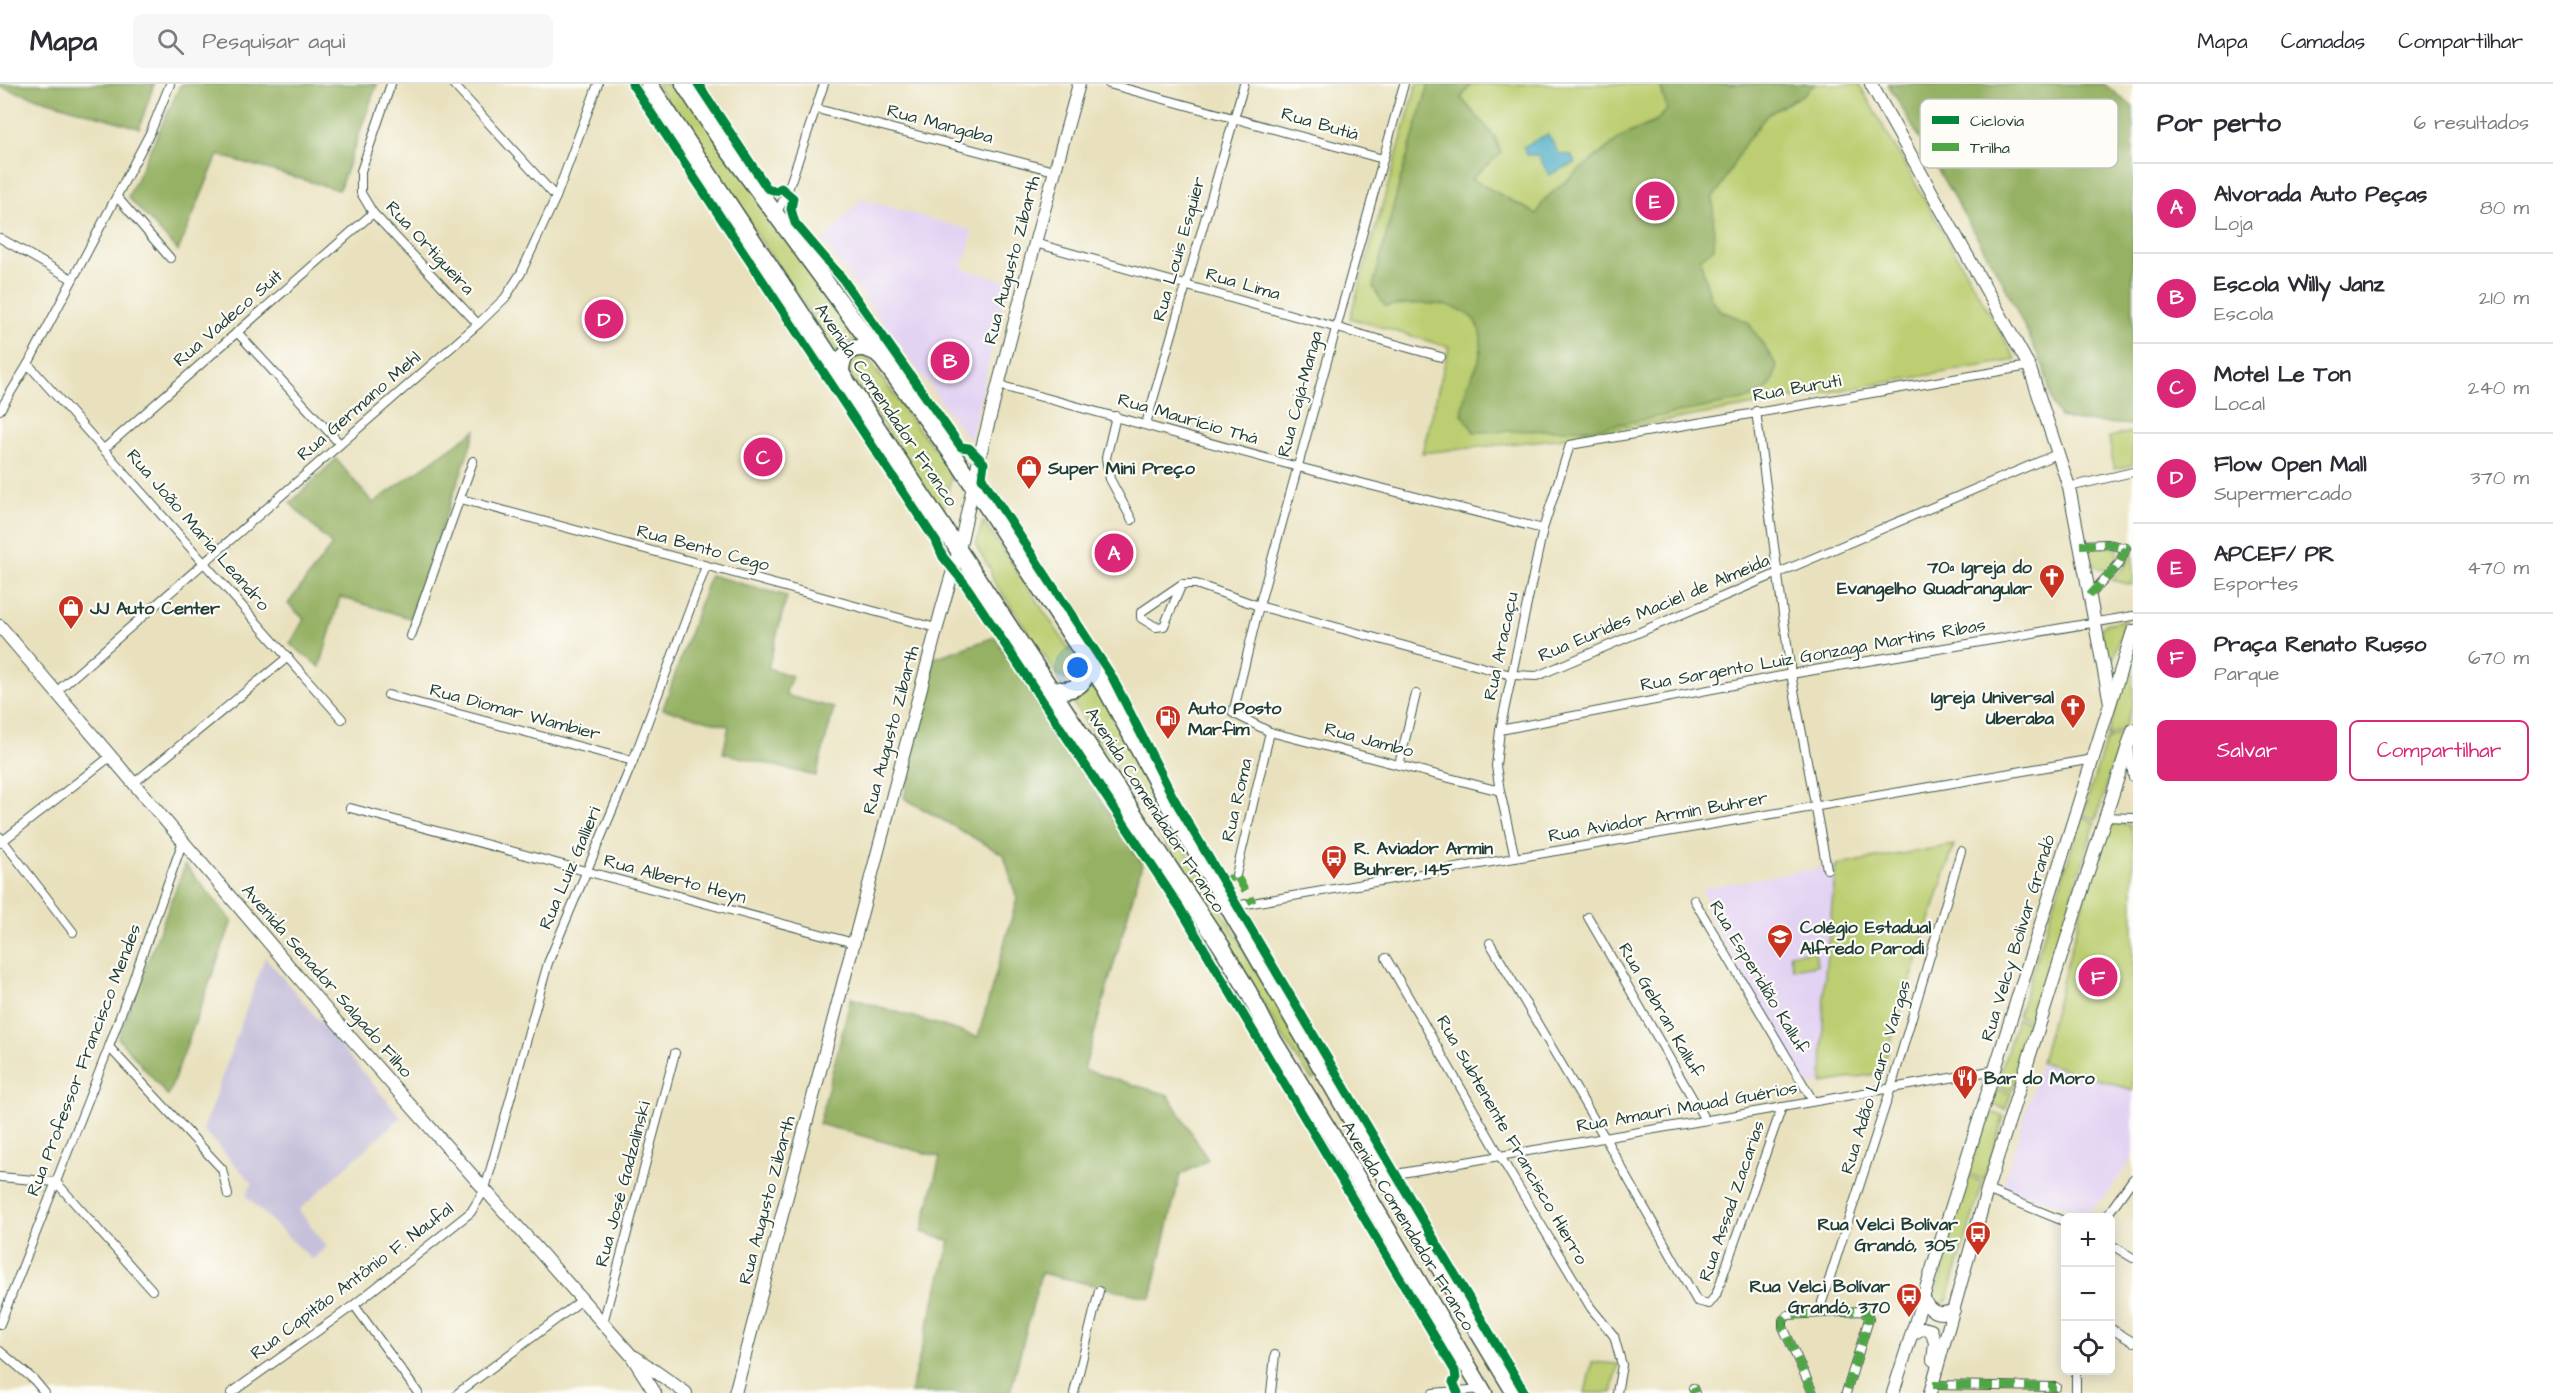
<!DOCTYPE html>
<html lang="pt">
<meta charset="utf-8">
<style>
:root{--surface:#fff;--page:#f7f7f7;--text:#2b2b33;--muted:#7c7c81;--line:#e1e1e2;--accent:#db2777}
body{margin:0;font-family:"Architects Daughter",sans-serif;background:var(--page);color:var(--text)}
.controls{position:absolute;right:18px;bottom:18px;display:grid;overflow:hidden;border-radius:9px;box-shadow:0 3px 15px #0003}
.controls button{width:54px;height:54px;display:grid;place-items:center;padding:0;border:0;border-bottom:2px solid var(--line);background:var(--surface);color:var(--text);font:30px sans-serif}
.you{position:absolute;left:1078px;top:584px;width:21px;height:21px;margin:-15px;border:4px solid #fff;border-radius:50%;background:#1a73e8;box-shadow:0 0 0 9px #1a73e833}
.badge{display:grid;place-items:center;width:39px;height:39px;border-radius:50%;background:var(--accent);color:#fff;font-size:20px;font-weight:700}
.pin{position:absolute;translate:-50% -50%;border:3px solid #fff;box-shadow:0 2px 6px #0006}
.list{margin:0;padding:0;list-style:none}
h2{display:flex;justify-content:space-between;align-items:center;height:78px;margin:0;padding:0 24px;font-size:26px}
h2 small{font-size:20px;font-weight:400;color:var(--muted)}
.list li{display:grid;grid-template-columns:39px 1fr auto;gap:18px;align-items:center;box-sizing:border-box;height:90px;padding:0 24px;border-top:2px solid var(--line)}
.list b{display:block;font-size:22px;white-space:nowrap}
.list p{margin:0;font-size:20px;white-space:nowrap;color:var(--muted)}
.list em{font-size:20px;font-style:normal;color:var(--muted)}
.actions{display:flex;gap:12px;padding:18px 24px}
.actions a{flex:1;padding:14px 0;border:2px solid var(--accent);border-radius:9px;text-align:center;font-size:21px;color:var(--accent)}
.actions .main{background:var(--accent);color:#fff}
.icon{flex:none;width:33px;height:33px;fill:none;stroke:currentColor;stroke-width:2;stroke-linecap:round;stroke-linejoin:round}
.map{position:relative;flex:none;width:2133px;height:1309px;overflow:hidden}
header{display:flex;align-items:center;gap:36px;box-sizing:border-box;height:84px;padding:0 30px;background:var(--surface);border-bottom:2px solid var(--line)}
header strong{font-size:28px}
nav{display:flex;gap:33px;margin-inline-start:auto;font-size:21px}
.search{width:420px;height:54px;background:var(--page);display:flex;align-items:center;gap:15px;box-sizing:border-box;padding:0 21px;border-radius:9px;color:var(--muted);font-size:22px}
main{display:flex}
aside{flex:1;background:var(--surface)}
.map>svg:first-child{display:block}
</style>
<header>
<strong>Mapa</strong>
<div class="search"><svg class="icon" aria-label="search" viewBox="0 0 24 24"><circle cx="10" cy="10" r="6"/><path d="M15 15l6 6"/></svg>Pesquisar aqui</div>
<nav><a>Mapa</a><a>Camadas</a><a>Compartilhar</a></nav>
</header>
<main>
<div class="map">
<svg width="2133" height="1309" viewBox="0 0 2133 1309">
<rect width="100%" height="100%" fill="#fdfcf7"/>
<filter id="ink" filterUnits="userSpaceOnUse"><feTurbulence type="fractalNoise" baseFrequency=".0167" numOctaves="2"/><feDisplacementMap in="SourceGraphic" scale="12" xChannelSelector="R" yChannelSelector="G"/><feConvolveMatrix kernelMatrix="1 2 1 2 8 2 1 2 1" color-interpolation-filters="sRGB"/></filter>
<filter id="wash" filterUnits="userSpaceOnUse"><feTurbulence type="fractalNoise" baseFrequency=".008" numOctaves="4" result="noise"/><feDisplacementMap in="SourceGraphic" scale="24" xChannelSelector="R" yChannelSelector="G"/><feGaussianBlur stdDeviation="1.35" result="paint"/><feColorMatrix in="noise" values="0 0 0 0 0 0 0 0 0 0 0 0 0 0 0 0 0 1.4 0 .05"/><feComposite in="paint" operator="in"/></filter>
<g filter="url(#wash)">
<rect width="100%" height="100%" fill="#e9e1be"/>
<g fill="#e3d3f3">
<polygon points="861,115 973,147 962,185 1008,197 970,357 823,157"/>
<polygon points="1836,781 1824,900 1822,999 1808,1002 1706,828 1708,826 1703,804"/>
<polygon points="2041,978 2133,1006 2133,1072 2109,1108 2087,1129 2003,1103"/>
</g>
<polygon fill="#c6c0da" points="265,873 401,1033 299,1126 327,1163 312,1176 246,1112 252,1099 203,1046"/>
<g fill="#bcce71" stroke="#6e8652" stroke-width="1.5">
<polygon points="656,0 684,0 863,257 849,257 837,270"/>
<polygon points="1417,0 1859,0 2016,276 1565,354 1422,369 1449,263 1350,234"/>
<polygon points="864,269 917,343 953,387 942,431 848,288 849,271"/>
<polygon points="2133,348 2133,381 2114,385 2109,353"/>
<polygon points="983,437 1080,581 1076,590 1068,596 1058,592 993,496 990,485 976,462"/>
<path d="M2101 461 2118 465C2119 476 2112 484 2102 486 2090 482 2089 473 2087 462Z"/>
<polygon points="2133,461 2133,501 2111,496 2126,482"/>
<polygon points="2125,536 2108,592 2101,545 2105,540"/>
<polygon points="2133,563 2133,618 2124,644 2107,653"/>
<polygon points="1088,592 1104,609 1165,732 1320,992 1312,996 1288,961 1172,770 1067,610"/>
<polygon points="2123,648 2096,736 2083,730 2106,656"/>
<polygon points="2082,732 2095,739 2034,937 2018,932"/>
<polygon points="2113,738 2130,741 2133,755 2133,1006 2041,978 2086,808 2107,740"/>
<polygon points="1954,761 1881,989 1822,999 1824,900 1836,781"/>
<polygon points="1815,866 1817,881 1793,885 1790,870"/>
<polygon points="2017,935 2033,940 2012,1006 1996,1002"/>
<polygon points="1995,1005 2011,1009 2006,1025 1990,1020"/>
<polygon points="1987,1027 2004,1032 1984,1095 1967,1090"/>
<polygon points="1967,1093 1983,1098 1947,1217 1939,1221 1936,1220 1934,1214 1948,1167 1951,1142"/>
<polygon points="1592,1278 1618,1280 1612,1309 1585,1309"/>
</g>
<g fill="#95b163" stroke="#5a774c" stroke-width="1.5">
<polygon points="0,0 154,0 139,44 0,3"/>
<polygon points="181,0 377,0 339,106 218,71 178,167 128,113"/>
<path d="M1429 0H1472L1461 14 1495 53 1501 69 1471 95 1537 130 1544 116 1561 101 1622 52 1655 38 1667 26 1660 0H1815L1804 10 1767 31 1744 61 1719 106 1713 112 1714 164 1700 175 1710 212 1714 219 1721 227 1748 238 1777 282C1772 304 1769 307 1748 315L1595 345 1474 348 1462 330C1463 321 1464 311 1467 302 1470 293 1477 285 1479 276 1494 212 1427 217 1385 222L1373 203 1400 96Z"/>
<polygon points="1888,0 2104,0 2133,23 2133,341 2078,337 2060,333 2053,321 2044,284 2003,198"/>
<polygon points="476,346 410,534 340,513 320,583 290,560 304,535 288,520 332,461 290,419 336,375 373,419"/>
<polygon points="710,491 787,512 768,584 792,592 785,611 834,624 816,692 723,669 729,642 663,625"/>
<polygon points="995,553 1142,780 1084,986 1168,1011 1208,1076 1180,1091 1151,1214 1041,1189 1010,1309 910,1309 950,1157 922,1148 940,1073 819,1040 851,914 978,953 1017,815 1004,771 904,714 934,574"/>
<polygon points="185,781 232,837 168,1012 118,954"/>
</g>
<polygon fill="#46acc6" stroke="#32747d" stroke-width="1.5" points="1548,50 1559,70 1571,71 1575,79 1549,91 1538,71 1527,71 1523,63"/>
</g>
<g filter="url(#ink)">
<g fill="none" stroke-linecap="round" stroke-linejoin="round">
<defs>
<g id="street">
<polyline points="391,0 361,87 361,109 373,129 478,240"/>
<polyline points="453,0 556,113"/>
<polyline points="1109,0 1383,75"/>
<polyline points="1404,0 1259,522 1233,629 1270,648 1500,707"/>
<polyline points="817,25 1054,87"/>
<polyline points="117,113 170,174"/>
<polyline points="776,130 787,109 824,0"/>
<polyline points="0,154 72,195"/>
<polyline points="1035,159 1441,273"/>
<polyline points="237,248 340,360"/>
<polyline points="28,280 342,635"/>
<polyline points="998,301 1298,383 1543,445"/>
<polyline points="0,326 28,280 151,47 170,0"/>
<polyline points="1756,327 1791,590 1827,785"/>
<polyline points="1116,332 1106,374 1110,395 1132,436"/>
<polyline points="1146,340 1244,0"/>
<polyline points="104,365 373,129"/>
<polyline points="2069,403 2133,388"/>
<polyline points="461,415 936,544"/>
<polyline points="2080,461 2107,460 2126,464 2119,480 2089,512"/>
<polyline points="1182,500 1196,500 1259,522 1511,591 1537,592 2057,370"/>
<polygon points="1182,500 1164,542 1156,543 1141,534 1141,528"/>
<polyline points="411,552 473,377"/>
<polyline points="56,608 478,240 505,214 521,189 556,113 598,0"/>
<polyline points="388,611 633,677"/>
<polyline points="1500,646 1791,590 2133,532"/>
<polyline points="2128,664 2133,693"/>
<polyline points="1399,681 1416,610"/>
<polyline points="134,699 288,573"/>
<polyline points="350,724 854,859"/>
<polyline points="2104,733 2133,734"/>
<polyline points="0,753 73,848"/>
<polyline points="0,759 111,672"/>
<polyline points="1515,774 1500,707 1496,682 1500,646 1543,445 1570,361 2029,282"/>
<polyline points="1236,791 1270,648"/>
<polyline points="1694,816 1813,1017"/>
<polyline points="1229,823 2093,675"/>
<polyline points="1588,833 1705,1036"/>
<polyline points="1490,859 1605,1054 1697,1217 1709,1220 1716,1211 1782,1023"/>
<polyline points="1386,874 1500,1072 1591,1224 1614,1252 1622,1281 1617,1309"/>
<polyline points="109,963 222,1085 228,1111"/>
<polyline points="0,1093 56,1098 152,1206"/>
<polyline points="1386,1095 1396,1090 1996,986"/>
<polyline points="1987,1106 2066,1138"/>
<polyline points="2105,1134 2133,1095"/>
<polyline points="2110,1160 2133,1174"/>
<polyline points="354,1221 418,1309"/>
<polyline points="1821,1229 1822,1218 1891,1004 1961,767"/>
<polyline points="603,1239 675,969"/>
<polyline points="0,1240 109,963 183,757"/>
<polyline points="2110,1244 2133,1258"/>
<polyline points="0,1267 34,1296 45,1309"/>
<polyline points="1933,1301 2056,1303"/>
<polyline points="1693,1304 1695,1309"/>
<polyline points="231,1309 354,1221 471,1128 485,1105 548,879 633,677 706,482"/>
<polyline points="458,1309 582,1216"/>
<polyline points="1074,1309 1099,1207"/>
<polyline points="1271,1309 1275,1271"/>
<polyline points="1433,1309 1482,1305"/>
<polyline points="1813,1309 1783,1243 1783,1236 1788,1231 1860,1227 1867,1230 1869,1235 1846,1309"/>
<polyline points="2076,1309 2076,1286"/>
</g>
<g id="secondary">
<polyline points="1871,0 2029,282 2069,403 2110,619"/>
<polyline points="0,542 328,928 631,1271 655,1309"/>
<path d="M1923 1210C1927 1228 1938 1233 1954 1226"/>
<polyline points="1911,1251 1923,1244 1931,1246 1935,1259 1933,1276"/>
<polyline points="635,1273 686,1309"/>
<polyline points="735,1309 941,528 959,466 979,375 1035,159 1079,0"/>
<polyline points="1893,1309 2133,547"/>
<polyline points="1930,1309 1987,1106 2133,646"/>
</g>
<g id="highway">
<polyline points="649,0 1222,863 1248,907 1273,956 1336,1058 1484,1309"/>
<polyline points="684,0 718,52 958,378 1106,605 1169,721 1386,1095 1515,1309"/>
<path d="M841 289C841 263 860 258 880 271"/>
<path d="M1052 605C1076 609 1087 601 1088 577"/>
</g>
</defs>
<use href="#street" stroke="#3d5649" stroke-width="10"/>
<use href="#secondary" stroke="#3d5649" stroke-width="14"/>
<use href="#highway" stroke="#3d5649" stroke-width="19"/>
<use href="#street" stroke="#fff" stroke-width="8"/>
<use href="#secondary" stroke="#fff" stroke-width="12"/>
<use href="#highway" stroke="#fff" stroke-width="16"/>
<g stroke="#4fa644" stroke-width="8" stroke-dasharray="15 8" stroke-linecap="butt">
<polyline points="2080,461 2107,460 2126,464 2119,480 2089,512"/>
<polyline points="1219,801 1236,791 1253,819"/>
<polyline points="1933,1301 2056,1303"/>
<polyline points="1693,1304 1695,1309"/>
<polyline points="1813,1309 1783,1243 1783,1236 1788,1231 1860,1227 1867,1230 1869,1235 1846,1309"/>
</g>
<defs>
<g id="cycleway">
<polyline points="632,0 937,459 943,473 965,500 1180,824 1455,1287 1456,1296 1453,1298 1458,1309"/>
<polyline points="698,0 767,104 776,107 781,104 793,114 791,125 795,139 842,194 961,363 969,364 984,379 982,394 1111,591 1173,713 1525,1309"/>
</g>
</defs>
<use href="#cycleway" stroke="#fdfcf7" stroke-width="13"/>
<use href="#cycleway" stroke="#00873e" stroke-width="9"/>
</g>
</g>
<defs>
<symbol id="shop-pin" viewBox="-11 -11 22 30"><path d="M0 17L-7.5 6A9.5 9.5 0 1 1 7.5 6Z" fill="#c8321e" stroke="#fdfcf7"/><path d="M-5-2.5h2.3a2.7 3.5 0 0 1 5.4 0H5L5.5 6h-11ZM-1.5-2.5h3a1.5 2.3 0 0 0-3 0Z" fill="#fff"/></symbol>
<symbol id="church-pin" viewBox="-11 -11 22 30"><path d="M0 17L-7.5 6A9.5 9.5 0 1 1 7.5 6Z" fill="#c8321e" stroke="#fdfcf7"/><path d="M-1.2-6h2.4v3.5h3.3v2.4h-3.3V6h-2.4V-.1h-3.3v-2.4h3.3Z" fill="#fff"/></symbol>
<symbol id="fuel-pin" viewBox="-11 -11 22 30"><path d="M0 17L-7.5 6A9.5 9.5 0 1 1 7.5 6Z" fill="#c8321e" stroke="#fdfcf7"/><path d="M-5.5-6h7V0h2V4h1.3V-2.5L3-4.5l.8-.8L6-3V5H2.5V1h-1V6h-7ZM-4.2-4.7v3.2H.2V-4.7Z" fill="#fff"/></symbol>
<symbol id="bus-pin" viewBox="-11 -11 22 30"><path d="M0 17L-7.5 6A9.5 9.5 0 1 1 7.5 6Z" fill="#c8321e" stroke="#fdfcf7"/><path d="M-5-6H5V4H4V6H2V4H-2V6H-4V4H-5ZM-3.5-4V0h7V-4ZM-3.5 1.2v1.5H-2V1.2ZM2 1.2v1.5H3.5V1.2Z" fill="#fff"/></symbol>
<symbol id="school-pin" viewBox="-11 -11 22 30"><path d="M0 17L-7.5 6A9.5 9.5 0 1 1 7.5 6Z" fill="#c8321e" stroke="#fdfcf7"/><path d="M0-5L7-2L0 1L-7-2ZM-4 1L0 2.5L4 1V4Q0 6-4 4Z" fill="#fff"/></symbol>
<symbol id="restaurant-pin" viewBox="-11 -11 22 30"><path d="M0 17L-7.5 6A9.5 9.5 0 1 1 7.5 6Z" fill="#c8321e" stroke="#fdfcf7"/><path d="M-5-6h1v4h1v-4h1v4h1v-4h1v5L-1.5 .5V6h-2V.5L-5-1ZM5-6V6H3V1.5H1.5Q1.5-4 5-6Z" fill="#fff"/></symbol>
</defs>
<g fill-rule="evenodd">
<use href="#shop-pin" x="1014" y="369" width="30" height="40"/>
<use href="#church-pin" x="2037" y="478" width="30" height="40"/>
<use href="#shop-pin" x="56" y="509" width="30" height="40"/>
<use href="#church-pin" x="2058" y="608" width="30" height="40"/>
<use href="#fuel-pin" x="1153" y="619" width="30" height="40"/>
<use href="#bus-pin" x="1319" y="759" width="30" height="40"/>
<use href="#school-pin" x="1765" y="838" width="30" height="40"/>
<use href="#restaurant-pin" x="1950" y="979" width="30" height="40"/>
<use href="#bus-pin" x="1963" y="1135" width="30" height="40"/>
<use href="#bus-pin" x="1894" y="1197" width="30" height="40"/>
</g>
<g text-anchor="middle" dominant-baseline="central" stroke-width="4.5" stroke-linejoin="round" paint-order="stroke">
<g font-size="18" fill="#1f3d34" stroke="#fdfcf7">
<text transform="translate(940 40) rotate(15)">Rua Mangaba</text>
<text transform="translate(1320 40) rotate(16)">Rua Butiá</text>
<text transform="translate(430 164) rotate(47)">Rua Ortigueira</text>
<text transform="translate(1179 165) rotate(-74)">Rua Louis Esquier</text>
<text transform="translate(1012 176) rotate(-75)">Rua Augusto Zibarth</text>
<text transform="translate(1243 200) rotate(16)">Rua Lima</text>
<text transform="translate(228 234) rotate(-41)">Rua Vadeco Suit</text>
<text transform="translate(1797 304) rotate(-10)">Rua Buruti</text>
<text transform="translate(1300 310) rotate(-75)">Rua Cajá-Manga</text>
<text transform="translate(886 321) rotate(56)">Avenida Comendador Franco</text>
<text transform="translate(359 322) rotate(-41)">Rua Germano Mehl</text>
<text transform="translate(1188 335) rotate(16)">Rua Maurício Thá</text>
<text transform="translate(198 446) rotate(49)">Rua João Maria Leandro</text>
<text transform="translate(703 464) rotate(15)">Rua Bento Cego</text>
<text transform="translate(1654 524) rotate(-23)">Rua Eurides Maciel de Almeida</text>
<text transform="translate(1501 562) rotate(-78)">Rua Aracaçu</text>
<text transform="translate(1813 571) rotate(-10)">Rua Sargento Luiz Gonzaga Martins Ribas</text>
<text transform="translate(515 628) rotate(15)">Rua Diomar Wambier</text>
<text transform="translate(891 646) rotate(-75)">Rua Augusto Zibarth</text>
<text transform="translate(1369 656) rotate(15)">Rua Jambo</text>
<text transform="translate(1237 716) rotate(-77)">Rua Roma</text>
<text transform="translate(1155 726) rotate(57)">Avenida Comendador Franco</text>
<text transform="translate(1658 733) rotate(-10)">Rua Aviador Armin Buhrer</text>
<text transform="translate(570 784) rotate(-67)">Rua Luiz Gallieri</text>
<text transform="translate(675 795) rotate(15)">Rua Alberto Heyn</text>
<text transform="translate(2018 854) rotate(-73)">Rua Velcy Bolivar Grandó</text>
<text transform="translate(1759 893) rotate(59)">Rua Esperidião Kalluf</text>
<text transform="translate(327 897) rotate(49)">Avenida Senador Salgado Filho</text>
<text transform="translate(1661 926) rotate(60)">Rua Gebran Kalluf</text>
<text transform="translate(84 976) rotate(-69)">Rua Professor Francisco Mendes</text>
<text transform="translate(1876 993) rotate(-73)">Rua Adão Lauro Vargas</text>
<text transform="translate(1687 1023) rotate(-10)">Rua Amauri Mauad Guérios</text>
<text transform="translate(1512 1056) rotate(60)">Rua Subtenente Francisco Hierro</text>
<text transform="translate(623 1100) rotate(-75)">Rua José Gadzalinski</text>
<text transform="translate(767 1116) rotate(-75)">Rua Augusto Zibarth</text>
<text transform="translate(1732 1117) rotate(-71)">Rua Assad Zacarias</text>
<text transform="translate(1408 1142) rotate(59)">Avenida Comendador Franco</text>
<text transform="translate(352 1197) rotate(-37)">Rua Capitão Antônio F. Naufal</text>
</g>
<g font-size="18" font-weight="bold" fill="#1f3d34" stroke="#fdfcf7" text-anchor="start">
<text x="1048" y="384">Super Mini Preço</text>
<text x="2032" y="483" text-anchor="end">70ª Igreja do<tspan x="2032" dy="21">Evangelho Quadrangular</tspan></text>
<text x="90" y="524">JJ Auto Center</text>
<text x="2054" y="613" text-anchor="end">Igreja Universal<tspan x="2054" dy="21">Uberaba</tspan></text>
<text x="1188" y="624">Auto Posto<tspan x="1188" dy="21">Marfim</tspan></text>
<text x="1354" y="764">R. Aviador Armin<tspan x="1354" dy="21">Buhrer, 145</tspan></text>
<text x="1800" y="843">Colégio Estadual<tspan x="1800" dy="21">Alfredo Parodi</tspan></text>
<text x="1984" y="994">Bar do Moro</text>
<text x="1958" y="1140" text-anchor="end">Rua Velci Bolívar<tspan x="1958" dy="21">Grandó, 305</tspan></text>
<text x="1890" y="1202" text-anchor="end">Rua Velci Bolívar<tspan x="1890" dy="21">Grandó, 370</tspan></text>
</g>
</g>
<rect x="1920" y="15" width="198" height="69" rx="9" fill="#fdfcf7" stroke="#bac3bc" stroke-width="1.5"/>
<rect x="1932" y="32" width="27" height="8" fill="#00873e"/>
<rect x="1932" y="59" width="27" height="8" fill="#4fa644"/>
<g font-size="16" fill="#1f3d34">
<text x="1970" y="42">Ciclovia</text>
<text x="1970" y="69">Trilha</text>
</g>
</svg>
<div class="controls">
<button>+</button>
<button>−</button>
<button><svg class="icon" aria-label="locate" viewBox="0 0 24 24"><circle cx="12" cy="12" r="6"/><path d="M12 2v4M12 18v4M2 12h4M18 12h4"/></svg></button>
</div>
<div class="you"></div>
<div class="pin badge" style="left:1114px;top:469px">A</div>
<div class="pin badge" style="left:950px;top:277px">B</div>
<div class="pin badge" style="left:763px;top:373px">C</div>
<div class="pin badge" style="left:604px;top:235px">D</div>
<div class="pin badge" style="left:1655px;top:117px">E</div>
<div class="pin badge" style="left:2098px;top:893px">F</div>
</div>
<aside>
<h2>Por perto<small>6 resultados</small></h2>
<ul class="list">
<li><span class="badge">A</span><div><b>Alvorada Auto Peças</b><p>Loja</p></div><em>80 m</em></li>
<li><span class="badge">B</span><div><b>Escola Willy Janz</b><p>Escola</p></div><em>210 m</em></li>
<li><span class="badge">C</span><div><b>Motel Le Ton</b><p>Local</p></div><em>240 m</em></li>
<li><span class="badge">D</span><div><b>Flow Open Mall</b><p>Supermercado</p></div><em>370 m</em></li>
<li><span class="badge">E</span><div><b>APCEF/ PR</b><p>Esportes</p></div><em>470 m</em></li>
<li><span class="badge">F</span><div><b>Praça Renato Russo</b><p>Parque</p></div><em>670 m</em></li>
</ul>
<div class="actions"><a class="main">Salvar</a><a>Compartilhar</a></div>
</aside>
</main>
